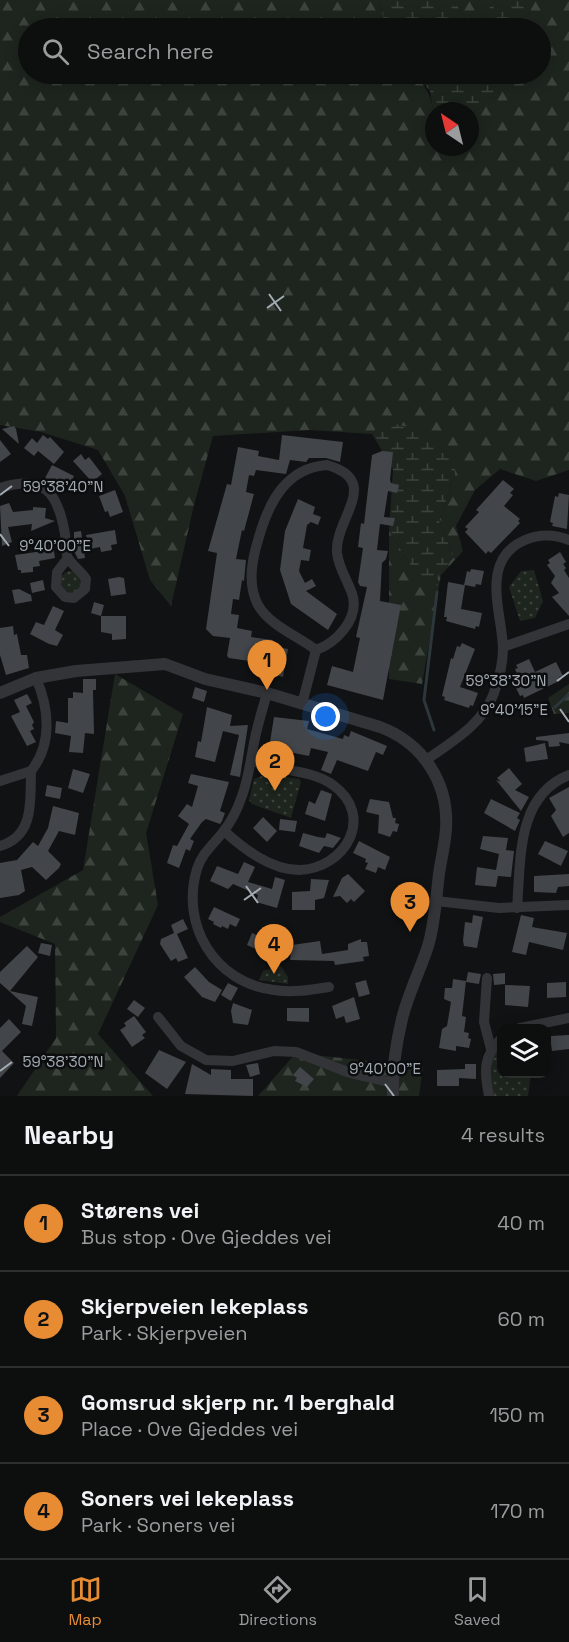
<!DOCTYPE html>
<meta charset="utf-8">
<style>
:root{--surface:#0d0e0e;--page:#1b1c1c;--text:#f1f3f6;--muted:#9a9c9e;--line:#2d2e2e;--accent:#e88c34}
body{margin:0;font-family:"Space Grotesk",sans-serif;background:var(--page);color:var(--text)}
.controls{position:absolute;right:18px;bottom:18px;display:grid;overflow:hidden;border-radius:12px;box-shadow:0 3px 15px #0003}
.controls button{width:54px;height:54px;display:grid;place-items:center;padding:0;border:0;border-bottom:2px solid var(--line);background:var(--surface);color:var(--text);font:30px sans-serif}
.compass{position:absolute;left:425px;top:102px;width:54px;height:54px;border-radius:50%;background:var(--surface);box-shadow:0 3px 15px #0003;rotate:325deg}
.you{position:absolute;left:326px;top:717px;width:21px;height:21px;margin:-15px;border:4px solid #fff;border-radius:50%;background:#1a73e8;box-shadow:0 0 0 9px #1a73e833}
.badge{display:grid;place-items:center;width:39px;height:39px;border-radius:50%;background:var(--accent);color:#111;font-size:20px;font-weight:700}
.pin{position:absolute;translate:-50% -50px;filter:drop-shadow(0 2px 3px #0008)}
.pin::after{content:'';position:absolute;top:32px;width:21px;height:18px;background:inherit;clip-path:polygon(0 0,100% 0,50% 100%)}
.list{margin:0;padding:0;list-style:none}
h2{display:flex;justify-content:space-between;align-items:center;height:78px;margin:0;padding:0 24px;font-size:26px}
h2 small{font-size:20px;font-weight:400;color:var(--muted)}
.list li{display:grid;grid-template-columns:39px 1fr auto;gap:18px;align-items:center;box-sizing:border-box;height:96px;padding:0 24px;border-top:2px solid var(--line)}
.list b{display:block;font-size:22px;white-space:nowrap}
.list p{margin:0;font-size:20px;white-space:nowrap;color:var(--muted)}
.list em{font-size:20px;font-style:normal;color:var(--muted)}
.icon{flex:none;width:33px;height:33px;fill:none;stroke:currentColor;stroke-width:2;stroke-linecap:round;stroke-linejoin:round}
.map{position:relative;flex:none;width:569px;height:1096px;overflow:hidden}
.search{position:absolute;background:var(--surface);box-shadow:0 3px 15px #0003;left:18px;right:18px;top:18px;height:66px;display:flex;align-items:center;gap:15px;box-sizing:border-box;padding:0 21px;border-radius:33px;color:var(--muted);font-size:22px}
.sheet{height:462px;background:var(--surface)}
nav{display:flex;justify-content:space-around;align-items:center;box-sizing:border-box;height:84px;border-top:2px solid var(--line);background:var(--surface);font-size:16px;color:var(--muted)}
nav a{display:grid;justify-items:center;gap:3px}
nav .on{color:var(--accent)}
.map>svg:first-child{display:block}
</style>
<div class="map">
<svg width="569" height="1096" viewBox="0 0 569 1096">
<defs>
<pattern id="forest-firs" width="22" height="20" patternUnits="userSpaceOnUse" patternTransform="scale(1.5)"><rect width="22" height="20" fill="#1e251e"/><path d="M5 1l3.5 6h-7zM16 11l3.5 6h-7z" fill="#3c423c"/></pattern>
<pattern id="wetland-marsh" width="20" height="14" patternUnits="userSpaceOnUse" patternTransform="scale(1.5)"><rect width="20" height="14" fill="#1e251e"/><path d="M1 5h8M5 5V1M11 12h8M15 12V8" fill="none" stroke="#3c423c"/></pattern>
<pattern id="park-dots" width="8" height="8" patternUnits="userSpaceOnUse" patternTransform="scale(1.5)"><rect width="8" height="8" fill="#1e251e"/><path d="M2 2h.1M6 6h.1" fill="none" stroke="#3c423c" stroke-width="1.8" stroke-linecap="round"/></pattern>
</defs>
<rect width="100%" height="100%" fill="#111213"/>
<g fill="url(#forest-firs)">
<path d="M0 0H380L385 28H28V74H415C437 99 434 114 434 147H470V117L491 97 502 74H540V28H522L535 0H569V470L536 481 500 469 475 490 456 526 463 551 441 575 422 684 389 679V531L424 586 454 557 439 521 455 474 383 421 372 434 309 430 213 436 194 505 171 606 150 580 125 496 98 450 41 432 0 425Z"/>
<polygon points="453,0 496,0 479,20 465,17"/>
<polygon points="115,674 183,714 146,833 158,905 98,1034 153,1096 17,1096 56,1038 55,944 0,922 0,917 83,870"/>
<polygon points="569,684 569,713 554,714 548,698"/>
<polygon points="296,1053 423,1067 419,1096 258,1096"/>
</g>
<g fill="url(#wetland-marsh)">
<polygon points="380,0 453,0 465,17 479,20 496,0 535,0 522,28 385,28"/>
<polygon points="415,74 502,74 491,97 470,117 470,111 434,111 434,116 430,91"/>
<polygon points="383,421 425,431 451,448 455,474 439,521 454,557 438,574 437,592 424,586 389,531 393,469 372,434"/>
</g>
<g fill="url(#park-dots)">
<polygon points="534,570 543,601 535,618 520,621 509,587 521,571"/>
<circle cx="71" cy="582" r="11"/>
<polygon points="267,774 299,779 301,782 291,818 252,804 249,800 254,779"/>
<polygon points="280,965 288,977 288,984 259,980 263,971"/>
<path d="M501 1045 502 1074H531L528 1096H494C490 1078 487 1059 501 1045Z"/>
</g>
<g fill="none" stroke-linecap="round" stroke-linejoin="round">
<g stroke="#2c363b" stroke-width="3">
<polyline points="555,707 569,694"/>
<polyline points="434,730 424,700 437,592"/>
</g>
</g>
<g fill="#424549">
<polygon points="14,426 16,429 19,444 2,429"/>
<polygon points="43,435 48,439 50,437 64,452 54,464 38,451 34,456 24,448 32,438 37,443"/>
<polygon points="282,435 343,442 340,462 326,458 309,458 306,462 290,460 286,474 256,470 254,476 249,475 246,492 254,494 244,531 242,530 236,559 246,560 244,581 242,580 239,600 233,599 231,614 239,615 237,628 252,631 251,637 273,640 272,646 288,649 283,677 250,668 249,661 229,658 227,656 230,638 213,636 206,629 217,553 208,551 227,484 231,485 238,447 259,451 258,456 279,460"/>
<polygon points="0,440 11,454 0,462"/>
<polygon points="382,451 393,452 390,480 391,483 399,485 397,493 388,491 384,517 395,518 393,526 380,524 377,550 388,551 386,559 382,563 380,601 401,605 383,700 327,685 332,666 353,672 360,638 356,637 367,587 360,586 358,582 363,548 358,547 361,523 364,524 372,455"/>
<polygon points="81,454 85,460 89,457 102,474 92,482 73,461"/>
<polygon points="52,465 74,476 68,489 56,484 54,487 44,480"/>
<polygon points="503,480 514,489 510,493 513,495 504,506 520,519 518,521 520,523 491,553 488,551 486,554 465,532 468,529 465,527 479,512 476,510"/>
<polygon points="115,490 123,512 110,517 108,511 105,512 99,496"/>
<polygon points="559,493 569,495 567,529 552,526 553,523 550,522 555,496 558,497"/>
<polygon points="298,499 315,507 313,514 321,517 318,525 311,522 307,525 303,548 311,550 309,561 301,560 299,571 305,583 312,579 316,586 306,591 337,614 328,630 291,604 280,570 285,531"/>
<polygon points="9,503 13,512 33,510 33,507 46,508 45,518 55,521 31,531 32,524 8,527 12,542 2,546 0,506"/>
<polygon points="115,530 117,544 111,545 112,550 101,552 100,547 90,549 86,535"/>
<polygon points="81,531 85,558 78,559 74,551 74,532"/>
<polygon points="53,545 55,558 39,561 40,566 33,567 33,572 21,573 21,570 18,570 15,555 43,551 42,546"/>
<polygon points="560,552 566,562 563,564 566,568 564,570 569,578 569,616 552,597 559,593 551,583 555,576 547,565 550,563 548,560"/>
<polygon points="471,569 484,571 481,585 476,584 475,587 465,585 461,609 482,613 479,627 476,626 475,629 446,621 447,617 444,617 448,582 464,585 467,571 470,572"/>
<polygon points="119,577 124,578 126,594 111,596 108,579"/>
<polygon points="43,580 45,590 32,593 30,583"/>
<polygon points="19,589 31,595 32,601 15,604 12,590"/>
<polygon points="94,602 104,605 101,616 91,613"/>
<polygon points="53,606 64,611 55,630 63,635 57,646 49,644 30,634 36,622 44,625"/>
<polygon points="101,616 126,616 126,639 112,640 112,634 101,632"/>
<polygon points="13,626 14,635 17,634 21,655 27,655 29,668 6,675 0,655 0,628"/>
<polygon points="462,643 475,649 460,687 478,693 473,706 470,705 469,708 444,700 445,697 442,696 451,658 453,659 457,646 460,647"/>
<polygon points="529,659 535,672 556,662 563,676 559,677 561,680 524,698 523,695 520,696 514,684 520,681 515,669 518,668 516,665"/>
<polygon points="83,679 96,679 96,690 93,690 94,734 85,733 83,753 69,752 71,736 55,733 56,721 68,723 68,698 73,698 73,692 83,693"/>
<polygon points="195,687 207,691 204,702 192,698"/>
<polygon points="27,694 32,703 26,706 34,722 32,725 34,729 30,731 36,742 27,746 11,716 20,712 14,700"/>
<polygon points="207,707 232,715 230,726 248,725 240,777 230,775 239,735 223,731 215,762 195,757 198,741 201,742"/>
<polygon points="274,717 309,721 307,729 343,739 344,735 349,737 351,731 387,746 383,755 376,752 368,771 337,760 331,774 321,770 328,752 311,748 309,756 269,748"/>
<polygon points="569,733 569,744 559,742 560,746 549,747 548,741 536,740 536,737"/>
<polygon points="545,743 548,759 526,762 524,748"/>
<polygon points="509,768 522,784 515,790 529,797 521,811 496,780 501,782 497,778"/>
<polygon points="73,769 90,774 83,793 68,788"/>
<polygon points="191,774 229,782 220,811 225,813 222,821 220,824 206,819 202,822 190,839 194,841 190,851 186,849 179,868 167,863 173,845 177,846 189,824 178,816 187,804 192,807 198,786 188,783"/>
<polygon points="47,785 62,788 60,799 45,796"/>
<polygon points="569,787 569,833 563,837 551,816 556,810 549,798"/>
<polygon points="321,790 332,794 325,821 305,814 309,801 315,804"/>
<polygon points="370,799 389,802 393,818 396,818 395,823 399,824 397,832 393,831 390,837 378,833 379,815 366,812"/>
<polygon points="491,799 520,813 517,818 520,820 515,831 484,813"/>
<polygon points="53,806 79,813 75,835 59,831 48,851 61,864 59,868 46,880 32,867 21,870 25,891 19,895 0,898 0,863 17,860 33,842 38,846 48,828"/>
<polygon points="263,817 277,831 267,842 253,828"/>
<polygon points="280,819 297,821 295,832 279,830"/>
<polygon points="303,833 318,837 325,838 327,833 341,838 333,848 324,846 319,853 299,846"/>
<polygon points="483,836 508,838 506,850 514,851 511,877 498,876 496,887 475,885 477,867 496,870 499,854 480,849"/>
<polygon points="359,841 390,857 385,870 378,867 376,873 365,869 368,863 365,862 366,859 353,853"/>
<polygon points="545,841 568,851 561,866 538,854"/>
<polygon points="244,862 255,867 248,882 272,889 275,877 285,880 277,908 256,902 258,895 233,884 228,889 210,881 217,866 238,874"/>
<polygon points="348,874 365,891 354,902 351,899 347,903 340,896 333,897 342,878"/>
<polygon points="569,874 569,886 558,887 556,893 534,892 534,876"/>
<polygon points="311,879 329,880 324,898 315,900 315,910 292,910 292,892 310,891"/>
<polygon points="214,907 240,919 236,927 230,924 228,929 222,926 221,928 213,924 214,922 208,919"/>
<polygon points="473,915 483,917 477,948 464,946 463,941 465,922 472,923"/>
<polygon points="521,915 534,918 532,927 567,933 563,950 529,942 526,955 512,952"/>
<polygon points="183,919 188,929 177,934 188,958 178,962 176,958 171,961 160,944 161,939 174,933 171,925"/>
<polygon points="252,933 274,943 268,955 247,945"/>
<polygon points="361,939 361,942 367,942 369,956 363,957 364,961 335,965 334,961 290,960 292,945 320,941 322,954 348,950 348,944"/>
<polygon points="41,943 52,945 50,956 38,953"/>
<polygon points="27,946 38,957 10,991 38,997 32,1026 22,1024 26,1006 0,983 0,972"/>
<polygon points="195,967 209,982 222,990 215,1002 202,997 184,977"/>
<polygon points="468,972 481,974 479,984 466,982"/>
<polygon points="505,973 505,984 494,985 493,974"/>
<polygon points="453,979 466,981 462,1016 466,1017 464,1032 469,1033 468,1038 471,1039 469,1048 456,1046 456,1051 439,1048 442,1029 447,1026 451,1002 444,999 445,988 452,988"/>
<polygon points="366,980 370,994 359,997 355,983"/>
<polygon points="566,982 566,997 547,998 547,983"/>
<polygon points="228,983 238,988 231,1001 221,995"/>
<polygon points="505,985 530,986 528,1007 505,1005"/>
<polygon points="354,997 360,1019 346,1023 344,1016 336,1019 332,1006"/>
<polygon points="134,1000 145,1008 138,1017 127,1009"/>
<polygon points="233,1003 252,1010 248,1025 233,1023 231,1011"/>
<polygon points="287,1008 309,1008 309,1022 287,1021"/>
<polygon points="134,1016 146,1032 142,1035 145,1038 132,1047 120,1030 126,1026 124,1023"/>
<polygon points="9,1019 21,1032 2,1051 14,1063 0,1078 0,1028"/>
<polygon points="569,1035 569,1049 552,1051 550,1036"/>
<polygon points="159,1050 186,1062 167,1089 145,1073"/>
<polygon points="258,1063 260,1074 250,1077 246,1065"/>
<polygon points="192,1064 211,1075 211,1069 231,1070 231,1079 253,1079 253,1096 185,1094"/>
<polygon points="465,1064 476,1064 476,1079 459,1078 459,1086 437,1086 437,1070 465,1069"/>
<polygon points="300,1067 314,1079 307,1087 295,1081 297,1078 293,1075"/>
</g>
<g fill="none" stroke-linecap="round" stroke-linejoin="round">
<g stroke="#333438" stroke-width="10">
<path d="M327 465C383 481 334 519 337 553 339 570 349 582 353 597 358 620 336 643 316 650 298 636 270 626 258 605 247 584 252 559 259 537 269 502 286 468 327 465Z"/>
<path d="M0 488C45 474 58 493 65 534 66 541 65 552 68 558 72 565 82 572 86 579L85 589 74 598 65 597 56 587 57 572 68 558"/>
<polyline points="503,647 569,624"/>
<path d="M267 693C263 708 258 723 255 738 251 757 249 777 242 796 238 808 231 822 223 832 213 845 202 853 197 869 180 925 215 983 274 990 292 993 310 990 329 987"/>
<polyline points="302,704 316,650"/>
<path d="M426 760C452 742 483 724 494 693 499 679 503 662 503 648 502 612 479 560 525 540 539 534 554 534 569 540"/>
<path d="M0 781 31 771C53 744 49 708 36 678"/>
<path d="M224 831C244 849 271 870 299 870 345 869 376 816 333 785 309 768 277 772 251 760"/>
<path d="M0 846C35 836 30 800 31 771"/>
<polyline points="436,901 499,908 569,905"/>
<path d="M517 908C521 860 516 796 569 775"/>
<polyline points="487,978 484,1022 491,1049"/>
<polyline points="158,1017 181,1046 206,1060 233,1061 274,1051 296,1052 350,1073 393,1083"/>
<polyline points="520,1028 569,1018"/>
<path d="M489 1096C484 1071 483 1056 502 1038"/>
</g>
<path stroke="#333438" stroke-width="12" d="M0 693 36 678 76 671 165 664 205 679 267 693 380 727C423 743 449 783 446 829 445 844 441 860 439 874 436 898 435 923 428 946 420 971 408 994 402 1019 396 1044 392 1071 393 1096"/>
</g>
<path fill="none" stroke="#a3abb3" stroke-width="2" d="M269 294 281 311M267 308 284 296M0 495 12 486M0 534 9 546M557 681 569 672M560 709 569 722M246 886 258 903M244 900 261 888M0 1071 12 1062M385 1084 394 1096"/>
<g font-size="15" text-anchor="middle" fill="#a3abb3" stroke="#0c0d0e" stroke-width="5" stroke-linejoin="round" paint-order="stroke">
<text x="63" y="492">59°38'40"N</text>
<text x="55" y="551">9°40'00"E</text>
<text x="506" y="686">59°38'30"N</text>
<text x="514" y="715">9°40'15"E</text>
<text x="63" y="1067">59°38'30"N</text>
<text x="385" y="1074">9°40'00"E</text>
</g>
</svg>
<div class="controls">
<button><svg class="icon" aria-label="layers" viewBox="0 0 24 24"><path d="M12 4l9 5-9 5-9-5zM3 14l9 5 9-5"/></svg></button>
</div>
<svg class="compass" viewBox="-18 -18 36 36"><path d="M0-13l5 13h-10z" fill="#e53935"/><path d="M0 13l5-13h-10z" fill="#9a9c9e"/></svg>
<div class="you"></div>
<div class="pin badge" style="left:267px;top:690px">1</div>
<div class="pin badge" style="left:275px;top:791px">2</div>
<div class="pin badge" style="left:410px;top:932px">3</div>
<div class="pin badge" style="left:274px;top:974px">4</div>
<div class="search"><svg class="icon" aria-label="search" viewBox="0 0 24 24"><circle cx="10" cy="10" r="6"/><path d="M15 15l6 6"/></svg>Search here</div>
</div>
<section class="sheet">
<h2>Nearby<small>4 results</small></h2>
<ul class="list">
<li><span class="badge">1</span><div><b>Størens vei</b><p>Bus stop · Ove Gjeddes vei</p></div><em>40 m</em></li>
<li><span class="badge">2</span><div><b>Skjerpveien lekeplass</b><p>Park · Skjerpveien</p></div><em>60 m</em></li>
<li><span class="badge">3</span><div><b>Gomsrud skjerp nr. 1 berghald</b><p>Place · Ove Gjeddes vei</p></div><em>150 m</em></li>
<li><span class="badge">4</span><div><b>Soners vei lekeplass</b><p>Park · Soners vei</p></div><em>170 m</em></li>
</ul>
</section>
<nav>
<a class="on"><svg class="icon" aria-label="map" viewBox="0 0 24 24"><path d="M3 6l6-2 6 2 6-2v14l-6 2-6-2-6 2zM9 4v14M15 6v14"/></svg>Map</a>
<a><svg class="icon" aria-label="directions" viewBox="0 0 24 24"><path d="M12 3l9 9-9 9-9-9zM9 14v-3h6M13 9l2 2-2 2"/></svg>Directions</a>
<a><svg class="icon" aria-label="saved" viewBox="0 0 24 24"><path d="M7 4h10v16l-5-4-5 4z"/></svg>Saved</a>
</nav>
